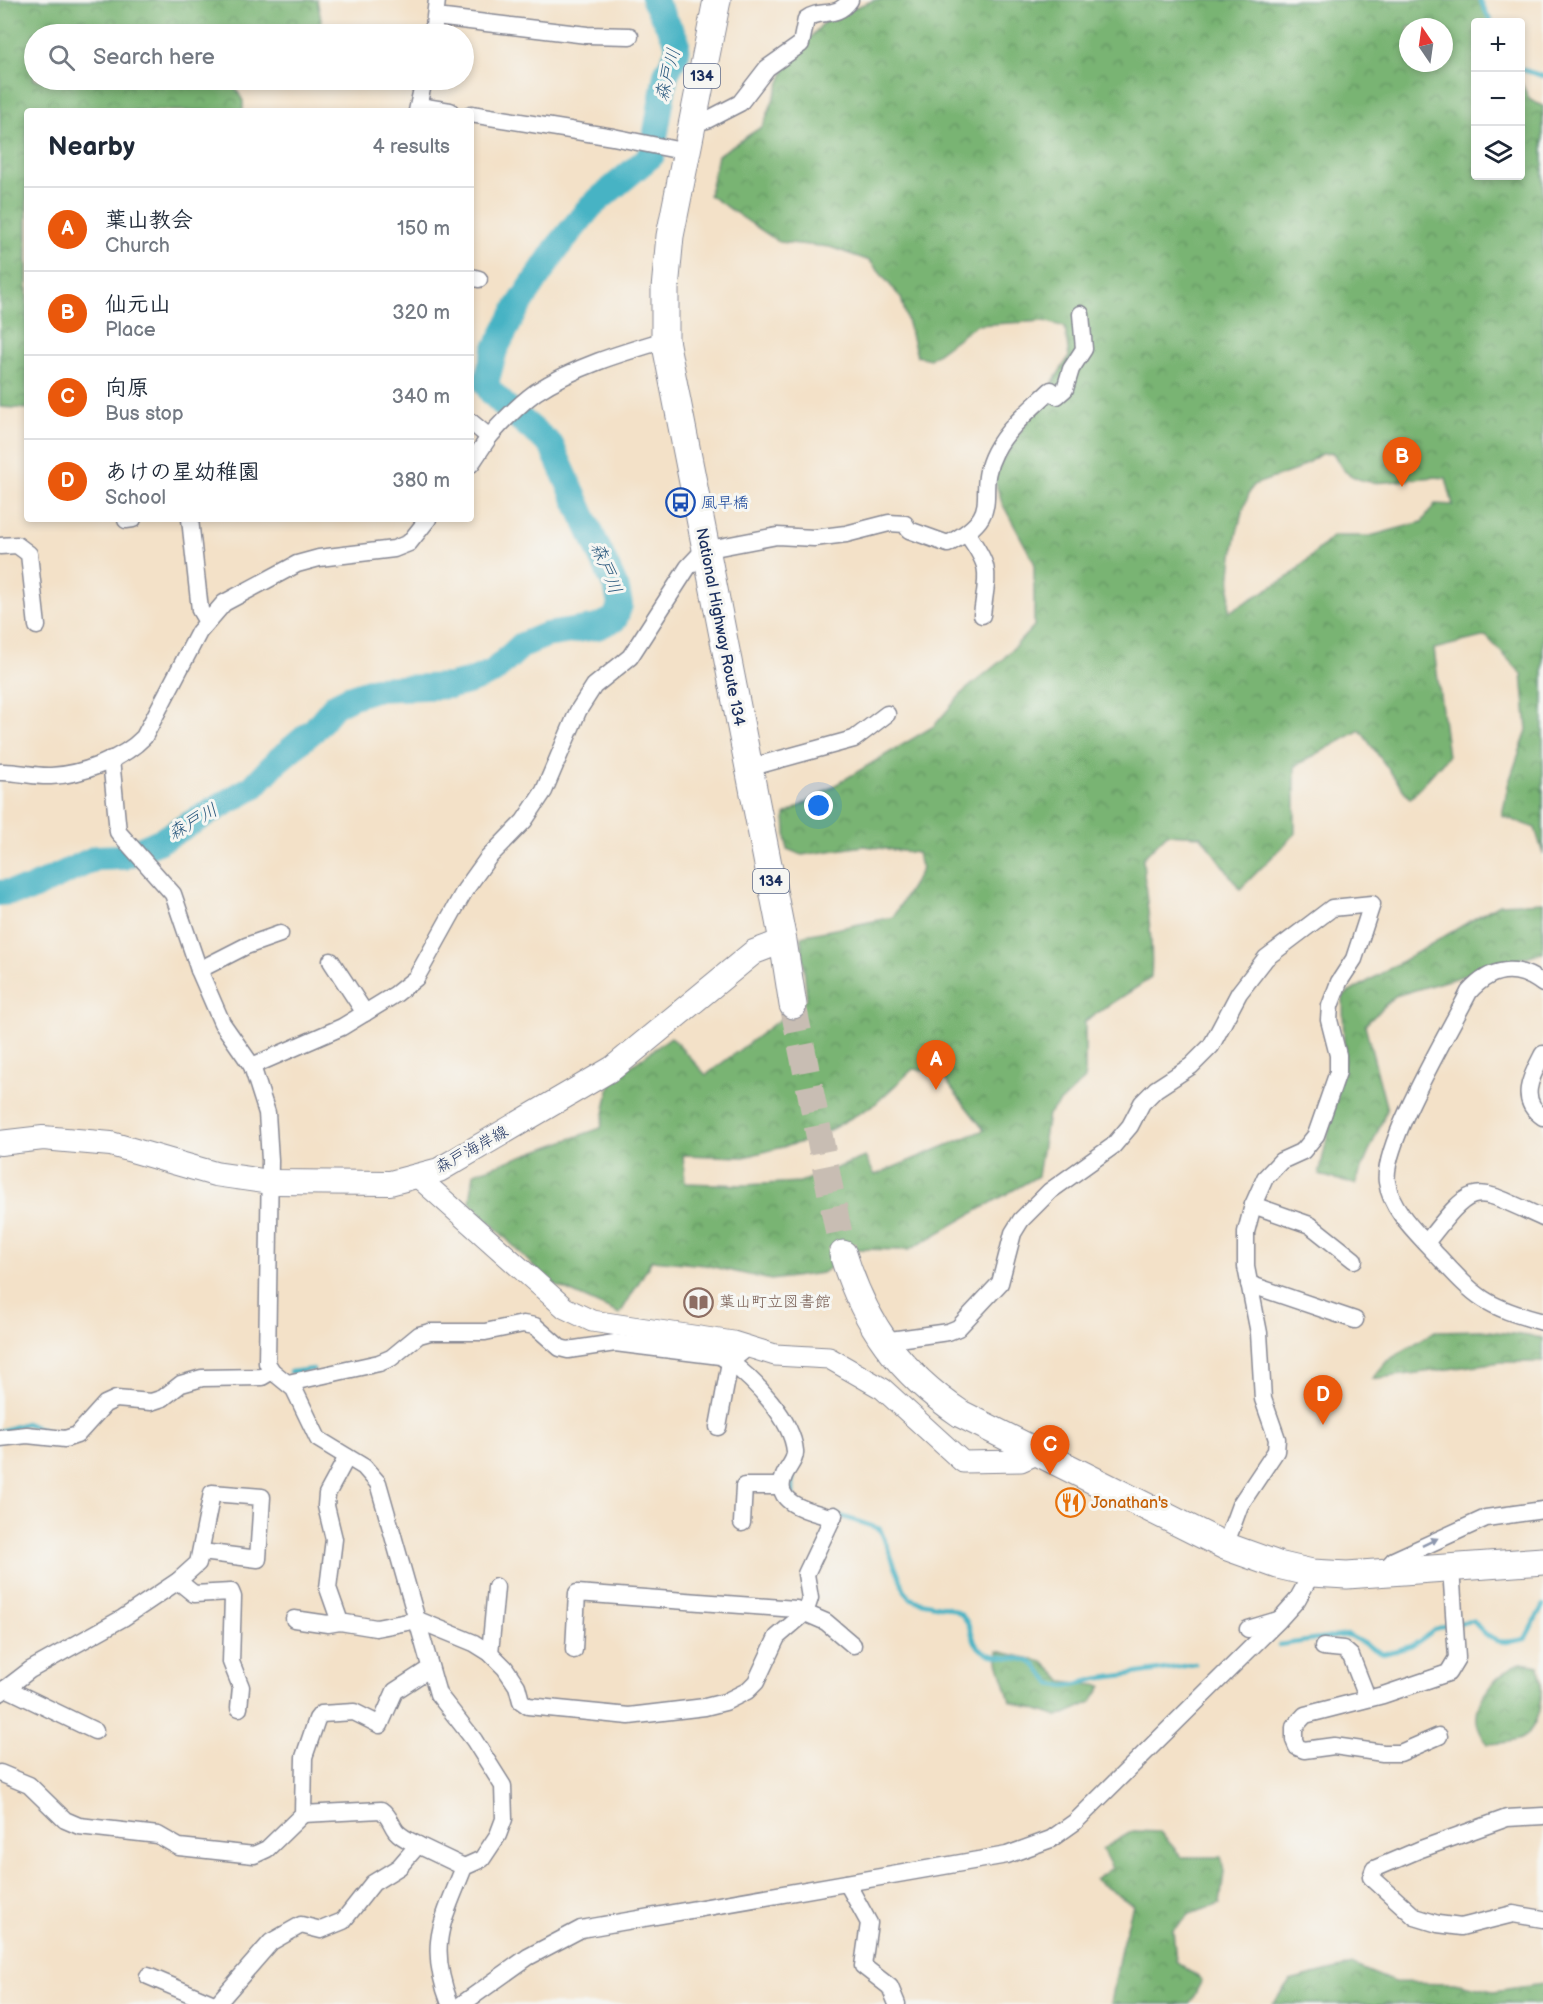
<!DOCTYPE html>
<meta charset="utf-8">
<style>
:root{--surface:#fff;--page:#f6f6f7;--text:#1f2937;--muted:#747a83;--line:#e0e1e3;--accent:#ea580c}
body{margin:0;font-family:"Balsamiq Sans","Klee One",sans-serif;background:var(--page);color:var(--text)}
.controls{position:absolute;right:18px;top:18px;display:grid;overflow:hidden;border-radius:6px;box-shadow:0 3px 9px #0003}
.controls button{width:54px;height:54px;display:grid;place-items:center;padding:0;border:0;border-bottom:2px solid var(--line);background:var(--surface);color:var(--text);font:30px sans-serif}
.compass{position:absolute;left:1399px;top:18px;width:54px;height:54px;border-radius:50%;background:var(--surface);box-shadow:0 3px 9px #0003;rotate:347deg}
.you{position:absolute;left:819px;top:806px;width:21px;height:21px;margin:-15px;border:4px solid #fff;border-radius:50%;background:#1a73e8;box-shadow:0 0 0 9px #1a73e833}
.badge{display:grid;place-items:center;width:39px;height:39px;border-radius:50%;background:var(--accent);color:#fff;font-size:20px;font-weight:700}
.pin{position:absolute;translate:-50% -50px;filter:drop-shadow(0 2px 3px #0008)}
.pin::after{content:'';position:absolute;top:32px;width:21px;height:18px;background:inherit;clip-path:polygon(0 0,100% 0,50% 100%)}
.list{margin:0;padding:0;list-style:none}
h2{display:flex;justify-content:space-between;align-items:center;height:78px;margin:0;padding:0 24px;font-size:26px}
h2 small{font-size:20px;font-weight:400;color:var(--muted)}
.list li{display:grid;grid-template-columns:39px 1fr auto;gap:18px;align-items:center;box-sizing:border-box;height:84px;padding:0 24px;border-top:2px solid var(--line)}
.list b{display:block;font-size:22px;white-space:nowrap}
.list p{margin:0;font-size:20px;white-space:nowrap;color:var(--muted)}
.list em{font-size:20px;font-style:normal;color:var(--muted)}
.icon{flex:none;width:33px;height:33px;fill:none;stroke:currentColor;stroke-width:2;stroke-linecap:round;stroke-linejoin:round}
.map{position:relative;flex:none;width:1543px;height:2004px;overflow:hidden}
.search{position:absolute;background:var(--surface);box-shadow:0 3px 9px #0003;left:24px;top:24px;width:450px;height:66px;display:flex;align-items:center;gap:15px;box-sizing:border-box;padding:0 21px;border-radius:33px;color:var(--muted);font-size:22px}
.panel{position:absolute;background:var(--surface);box-shadow:0 3px 9px #0003;left:24px;top:108px;width:450px;height:414px;border-radius:6px}
.map>svg:first-child{display:block}
</style>
<div class="map">
<svg width="1543" height="2004" viewBox="0 0 1543 2004">
<defs>
<pattern id="forest-crowns" width="20" height="18" patternUnits="userSpaceOnUse" patternTransform="scale(1.5)"><rect width="20" height="18" fill="#79b473"/><path d="M2 6a3 3 0 1 1 6 0M12 15a3 3 0 1 1 6 0" fill="none" stroke="#629362"/></pattern>
</defs>
<rect width="100%" height="100%" fill="#f6f6f2"/>
<filter id="ink" filterUnits="userSpaceOnUse"><feTurbulence type="fractalNoise" baseFrequency=".0167" numOctaves="2"/><feDisplacementMap in="SourceGraphic" scale="12" xChannelSelector="R" yChannelSelector="G"/><feConvolveMatrix kernelMatrix="1 2 1 2 8 2 1 2 1" color-interpolation-filters="sRGB"/></filter>
<filter id="wash" filterUnits="userSpaceOnUse"><feTurbulence type="fractalNoise" baseFrequency=".008" numOctaves="4" result="noise"/><feDisplacementMap in="SourceGraphic" scale="24" xChannelSelector="R" yChannelSelector="G"/><feGaussianBlur stdDeviation="1.35" result="paint"/><feColorMatrix in="noise" values="0 0 0 0 0 0 0 0 0 0 0 0 0 0 0 0 0 1.4 0 .05"/><feComposite in="paint" operator="in"/></filter>
<g filter="url(#wash)">
<rect width="100%" height="100%" fill="#f3e1c8"/>
<g fill="url(#forest-crowns)" stroke="#4a7268" stroke-width="1.5" fill-rule="evenodd">
<polygon points="0,0 317,0 323,29 320,34 234,34 229,29 220,34 34,34 34,80 231,80 243,101 243,111 27,111 27,409 0,407"/>
<path d="M875 0H1478L1490 22H1476V176H1520L1521 82 1530 100 1543 106V854L1535 828 1502 816 1508 785 1527 730 1522 674 1486 636 1434 649 1448 756 1410 799 1360 730 1295 766V834L1240 889 1201 836 1167 834 1143 858C1145 899 1154 938 1151 978L1085 1021V1079L1048 1114 1038 1176 909 1250 857 1249 822 1273 771 1280 705 1265 652 1260 620 1314 549 1282 470 1202 474 1173 601 1128 611 1081 671 1037 706 1075 807 999 801 936 893 917 922 869 917 853 864 846 802 855 787 849 785 815 934 726 963 692 1002 660 1034 626V562L1002 503 993 475 1069 357 1065 327 1044 321 976 325 930 359 917 356 901 298 870 261 830 247 779 242 709 195 718 155 763 126 788 62 829 17ZM1408 27H1444V63H1408ZM1333 453C1337 459 1341 469 1347 473 1375 494 1414 473 1446 478L1453 505 1435 504 1422 522 1370 536H1333L1290 576 1229 612C1230 568 1234 525 1253 485L1296 470 1321 454ZM913 1069 939 1072 984 1130 875 1175 865 1157 800 1182 745 1185 685 1183 683 1155 744 1157 814 1139 874 1105Z"/>
<polygon points="1543,902 1543,952 1395,996 1365,1025 1387,1110 1355,1184 1319,1175 1344,1061 1343,996 1499,904"/>
<polygon points="1481,1330 1543,1338 1543,1362 1501,1362 1372,1379 1387,1361 1435,1331"/>
<polygon points="998,1651 1043,1662 1063,1681 1102,1686 1092,1702 1058,1717 1010,1701 998,1662"/>
<path d="M1521 1663 1539 1666C1543 1688 1543 1727 1520 1739 1511 1743 1498 1743 1487 1744 1483 1737 1478 1731 1477 1722 1474 1698 1500 1671 1521 1663Z"/>
<polygon points="1133,1831 1160,1832 1182,1857 1221,1857 1224,1871 1220,1904 1190,1914 1173,1930 1176,1961 1202,1980 1190,2004 1111,2004 1121,1948 1133,1905 1095,1880 1112,1868 1102,1849"/>
<polygon points="1353,1965 1394,1982 1454,1983 1493,1991 1543,1984 1543,2004 1273,2004 1290,1981"/>
</g>
<g fill="none" stroke-linecap="round" stroke-linejoin="round">
<g stroke="#47b3c4" stroke-width="4.5">
<polyline points="1480,0 1491,22"/>
<polyline points="1520,69 1543,76"/>
<polyline points="290,1372 313,1369"/>
<polyline points="1,1431 26,1423 44,1430"/>
<polyline points="793,1477 793,1495"/>
<path d="M838 1515 880 1529 905 1591 910 1598C925 1606 944 1603 959 1613 973 1622 970 1643 983 1651 998 1661 1018 1654 1032 1663 1039 1667 1046 1677 1051 1684 1070 1689 1084 1681 1102 1678 1133 1674 1164 1670 1195 1664"/>
<path d="M1458 1623 1473 1621C1493 1643 1497 1645 1525 1639L1543 1605"/>
<polyline points="1279,1645 1348,1635 1383,1654 1412,1646 1436,1629 1450,1624"/>
</g>
<polyline stroke="#47b3c4" stroke-width="26" points="0,893 28,890 96,858 123,857 160,841 253,787 276,762 315,729 335,705 351,697 375,689 450,686 468,682 493,672 522,645 546,635 597,627 615,619 620,605 617,590 551,445 505,406 491,392 486,383 495,350 516,310 556,249 591,206 652,155 666,74 677,53 677,41 654,0"/>
</g>
</g>
<g filter="url(#ink)">
<g fill="none" stroke-linecap="round" stroke-linejoin="round">
<polyline stroke="#c8bdb3" stroke-width="27" stroke-dasharray="27 14" stroke-linecap="butt" points="793,1005 843,1254"/>
<defs>
<g id="minor">
<polyline points="436,17 587,35 630,36"/>
<polyline points="433,34 437,0"/>
<polyline points="419,106 450,111"/>
<polyline points="417,111 424,80"/>
<polyline points="471,114 613,137 687,152"/>
<path d="M693 122 707 120 740 103 767 68 801 44 806 19C820 8 836 20 850 0"/>
<polyline points="471,277 479,279"/>
<path d="M471 422 489 437C503 421 518 405 536 392 574 367 621 353 665 340"/>
<polyline points="471,464 489,437"/>
<polyline points="190,519 200,610 207,622"/>
<polyline points="126,520 133,519"/>
<path d="M967 534C993 570 987 573 982 615"/>
<polyline points="0,546 17,545 29,554 37,626"/>
<path d="M111 759 118 832 173 894 199 970 222 1023 252 1066 267 1113 270 1160 267 1363 272 1371 294 1389 318 1439 364 1467 378 1483 438 1694 474 1740 503 1786 504 1819 498 1835 482 1859 464 1867C442 1923 427 1944 450 2004"/>
<polyline points="748,768 854,739 887,714"/>
<path d="M0 772C17 771 34 777 51 776 81 775 123 759 144 737L199 632 224 603 297 564 319 558 394 549 409 543 428 519"/>
<polyline points="331,961 365,1013"/>
<polyline points="199,970 246,946 280,934"/>
<path d="M1543 984C1517 964 1491 967 1469 992 1450 1030 1381 1146 1387 1182 1391 1210 1417 1233 1435 1253 1476 1297 1483 1306 1543 1322"/>
<path d="M1543 1054C1532 1075 1517 1100 1543 1117"/>
<path d="M252 1066 342 1027 396 994 416 978 465 890 488 858 524 821 544 791 578 711 594 686 630 657 688 567 704 550 777 536 814 538 846 534 889 523 905 524 909 530 948 544C1009 511 972 496 995 452 1007 428 1032 408 1051 390L1057 396 1065 389 1071 369 1084 349 1081 314"/>
<polyline points="1253,1205 1310,1225 1354,1260"/>
<path d="M1426 1243C1476 1179 1472 1186 1543 1218"/>
<polyline points="1249,1284 1355,1320"/>
<polyline points="883,1341 948,1332 958,1328 1000,1283 1013,1233 1021,1220 1050,1191 1113,1146 1130,1126 1142,1103 1156,1089 1191,1066 1211,1046 1239,993 1266,958 1332,908 1372,904 1354,959 1339,982 1330,1006 1329,1020 1338,1055 1338,1072 1316,1135 1303,1151 1281,1161 1265,1178 1253,1205 1246,1232 1246,1267 1259,1333 1263,1399 1277,1439 1276,1451 1240,1505 1225,1546"/>
<polyline points="288,1383 379,1363 391,1358 419,1335 430,1332 485,1332 523,1324 535,1326 560,1348 568,1350 615,1343 720,1356 730,1362 747,1348"/>
<path d="M718 1427 730 1362C754 1380 792 1419 795 1451 796 1460 787 1468 784 1476 771 1505 814 1512 833 1518"/>
<polyline points="0,1438 27,1435 65,1439 77,1435 105,1404 116,1399 151,1402 163,1398 181,1384 202,1378 262,1377 272,1371"/>
<polyline points="347,1457 327,1494 326,1506 334,1539 328,1588 340,1622 376,1628 418,1620 474,1643 490,1653 505,1668 517,1686 521,1701 528,1706 629,1716 705,1707 725,1702 747,1691 756,1682 777,1637 805,1613 810,1598 806,1574 834,1515"/>
<polyline points="742,1523 744,1486 781,1486"/>
<polyline points="1384,1571 1394,1560 1486,1518 1543,1510"/>
<polyline points="178,1581 194,1594 231,1592 233,1597 231,1662 241,1687 239,1708"/>
<polyline points="294,1619 328,1624 340,1622"/>
<polyline points="1248,1629 1278,1620"/>
<polyline points="1323,1647 1343,1649 1351,1656 1367,1697"/>
<polyline points="574,1650 577,1593 796,1609 826,1622 853,1645"/>
<polyline points="490,1653 496,1587"/>
<polyline points="6,1688 95,1731"/>
<polyline points="0,1693 30,1670 123,1618 178,1581 198,1563 212,1493 262,1497 258,1559 202,1552"/>
<polyline points="1439,1736 1400,1753 1383,1753 1334,1746 1304,1750 1297,1747 1294,1740 1294,1727 1305,1715 1383,1695 1448,1673 1457,1658 1451,1568"/>
<polyline points="0,1773 29,1785 65,1820 79,1826 158,1835 179,1847 254,1855 267,1849 303,1814 304,1757 317,1719 321,1714 354,1712 380,1725 395,1691 429,1669"/>
<path d="M303 1814 381 1810C390 1816 390 1823 396 1831 402 1838 410 1841 418 1845"/>
<polyline points="1543,1816 1507,1818 1421,1849 1374,1869 1371,1877 1415,1917 1438,1924 1461,1927 1513,1914 1543,1919"/>
<polyline points="847,1883 869,1923 863,1966 890,1987 897,2004"/>
<polyline points="148,1976 214,2004"/>
<polyline points="217,2004 271,1942 301,1925 321,1930 343,1921 373,1883 399,1867 418,1845 464,1867"/>
<polyline points="462,2004 528,1957 581,1929 1007,1855 1051,1839 1075,1822 1279,1620 1297,1600 1312,1573"/>
</g>
<polyline id="tertiary" points="418,1177 565,1308 592,1321 733,1342 775,1355 829,1358 883,1389 963,1462 1021,1461 1039,1453"/>
<polyline id="secondary" points="0,1143 43,1138 111,1144 215,1174 270,1182 390,1183 439,1170 613,1068 754,952 783,941"/>
<g id="trunk">
<polyline points="717,0 670,236 665,289 665,340 783,941 793,1005"/>
<path d="M843 1254C865 1325 899 1372 961 1414L1225 1546 1278 1565 1312 1573 1347 1575 1543 1561"/>
</g>
</defs>
<use href="#minor" stroke="#878893" stroke-width="19"/>
<use href="#tertiary" stroke="#878893" stroke-width="23"/>
<use href="#secondary" stroke="#878893" stroke-width="26"/>
<use href="#trunk" stroke="#878893" stroke-width="29"/>
<use href="#minor" stroke="#fff" stroke-width="16"/>
<use href="#tertiary" stroke="#fff" stroke-width="21"/>
<use href="#secondary" stroke="#fff" stroke-width="24"/>
<use href="#trunk" stroke="#fff" stroke-width="27"/>
</g>
<defs><path id="oneway-solid" d="M-6-.8H1V-3.2L6.5 0L1 3.2V.8H-6Z" transform="scale(1.5)"/></defs>
<use fill="#8d97ae" href="#oneway-solid" transform="translate(1430 1542) rotate(-26)"/>
</g>
<defs>
<symbol id="bus-ring" viewBox="-11 -11 22 22"><circle r="9.5" fill="#f6f6f2" stroke="#1a4fb4" stroke-width="1.5"/><path d="M-5-6H5V4H4V6H2V4H-2V6H-4V4H-5ZM-3.5-4V0h7V-4ZM-3.5 1.2v1.5H-2V1.2ZM2 1.2v1.5H3.5V1.2Z" fill="#1a4fb4"/></symbol>
<symbol id="library-ring" viewBox="-11 -11 22 22"><circle r="9.5" fill="#f6f6f2" stroke="#8d6e63" stroke-width="1.5"/><path d="M-6-4Q-3-5.5-.7-3.5V5Q-3 3-6 4ZM6-4Q3-5.5 .7-3.5V5Q3 3 6 4Z" fill="#8d6e63"/></symbol>
<symbol id="restaurant-ring" viewBox="-11 -11 22 22"><circle r="9.5" fill="#f6f6f2" stroke="#e8710a" stroke-width="1.5"/><path d="M-5-6h1v4h1v-4h1v4h1v-4h1v5L-1.5 .5V6h-2V.5L-5-1ZM5-6V6H3V1.5H1.5Q1.5-4 5-6Z" fill="#e8710a"/></symbol>
</defs>
<g fill-rule="evenodd">
<use href="#bus-ring" x="664" y="486" width="33" height="33"/>
<use href="#library-ring" x="682" y="1286" width="33" height="33"/>
<use href="#restaurant-ring" x="1054" y="1486" width="33" height="33"/>
</g>
<g text-anchor="middle" dominant-baseline="central" stroke-width="6" stroke-linejoin="round" paint-order="stroke">
<g fill="#f6f6f2" stroke="#5d6b8a" stroke-width="1.5">
<rect x="684" y="64" width="36" height="24" rx="4.5"/>
<rect x="753" y="869" width="36" height="24" rx="4.5"/>
</g>
<g font-size="15" font-weight="bold" fill="#1b2f5e">
<text x="702" y="76">134</text>
<text x="771" y="881">134</text>
</g>
<g font-size="16" fill="#164399" stroke="#f6f6f2" text-anchor="start">
<text x="701" y="503">風早橋</text>
</g>
<g font-size="16" fill="#1b2f5e" stroke="#f6f6f2">
<text transform="translate(720 627) rotate(79)">National Highway Route 134</text>
<text transform="translate(472 1150) rotate(-29)">森戸海岸線</text>
</g>
<g font-size="16" fill="#785e54" stroke="#f6f6f2" text-anchor="start">
<text x="719" y="1302">葉山町立図書館</text>
</g>
<g font-size="16" fill="#c56008" stroke="#f6f6f2" text-anchor="start">
<text x="1091" y="1503">Jonathan's</text>
</g>
<g font-size="18" font-style="italic" fill="#28577d" stroke="#f6f6f2">
<text transform="translate(668 75) rotate(-76)">森戸川</text>
<text transform="translate(606 568) rotate(68)">森戸川</text>
<text transform="translate(193 822) rotate(-30)">森戸川</text>
</g>
</g>
</svg>
<div class="controls">
<button>+</button>
<button>−</button>
<button><svg class="icon" aria-label="layers" viewBox="0 0 24 24"><path d="M12 4l9 5-9 5-9-5zM3 14l9 5 9-5"/></svg></button>
</div>
<svg class="compass" viewBox="-18 -18 36 36"><path d="M0-13l5 13h-10z" fill="#e53935"/><path d="M0 13l5-13h-10z" fill="#747a83"/></svg>
<div class="you"></div>
<div class="pin badge" style="left:936px;top:1090px">A</div>
<div class="pin badge" style="left:1402px;top:487px">B</div>
<div class="pin badge" style="left:1050px;top:1475px">C</div>
<div class="pin badge" style="left:1323px;top:1425px">D</div>
<div class="search"><svg class="icon" aria-label="search" viewBox="0 0 24 24"><circle cx="10" cy="10" r="6"/><path d="M15 15l6 6"/></svg>Search here</div>
<section class="panel">
<h2>Nearby<small>4 results</small></h2>
<ul class="list">
<li><span class="badge">A</span><div><b>葉山教会</b><p>Church</p></div><em>150 m</em></li>
<li><span class="badge">B</span><div><b>仙元山</b><p>Place</p></div><em>320 m</em></li>
<li><span class="badge">C</span><div><b>向原</b><p>Bus stop</p></div><em>340 m</em></li>
<li><span class="badge">D</span><div><b>あけの星幼稚園</b><p>School</p></div><em>380 m</em></li>
</ul>
</section>
</div>
